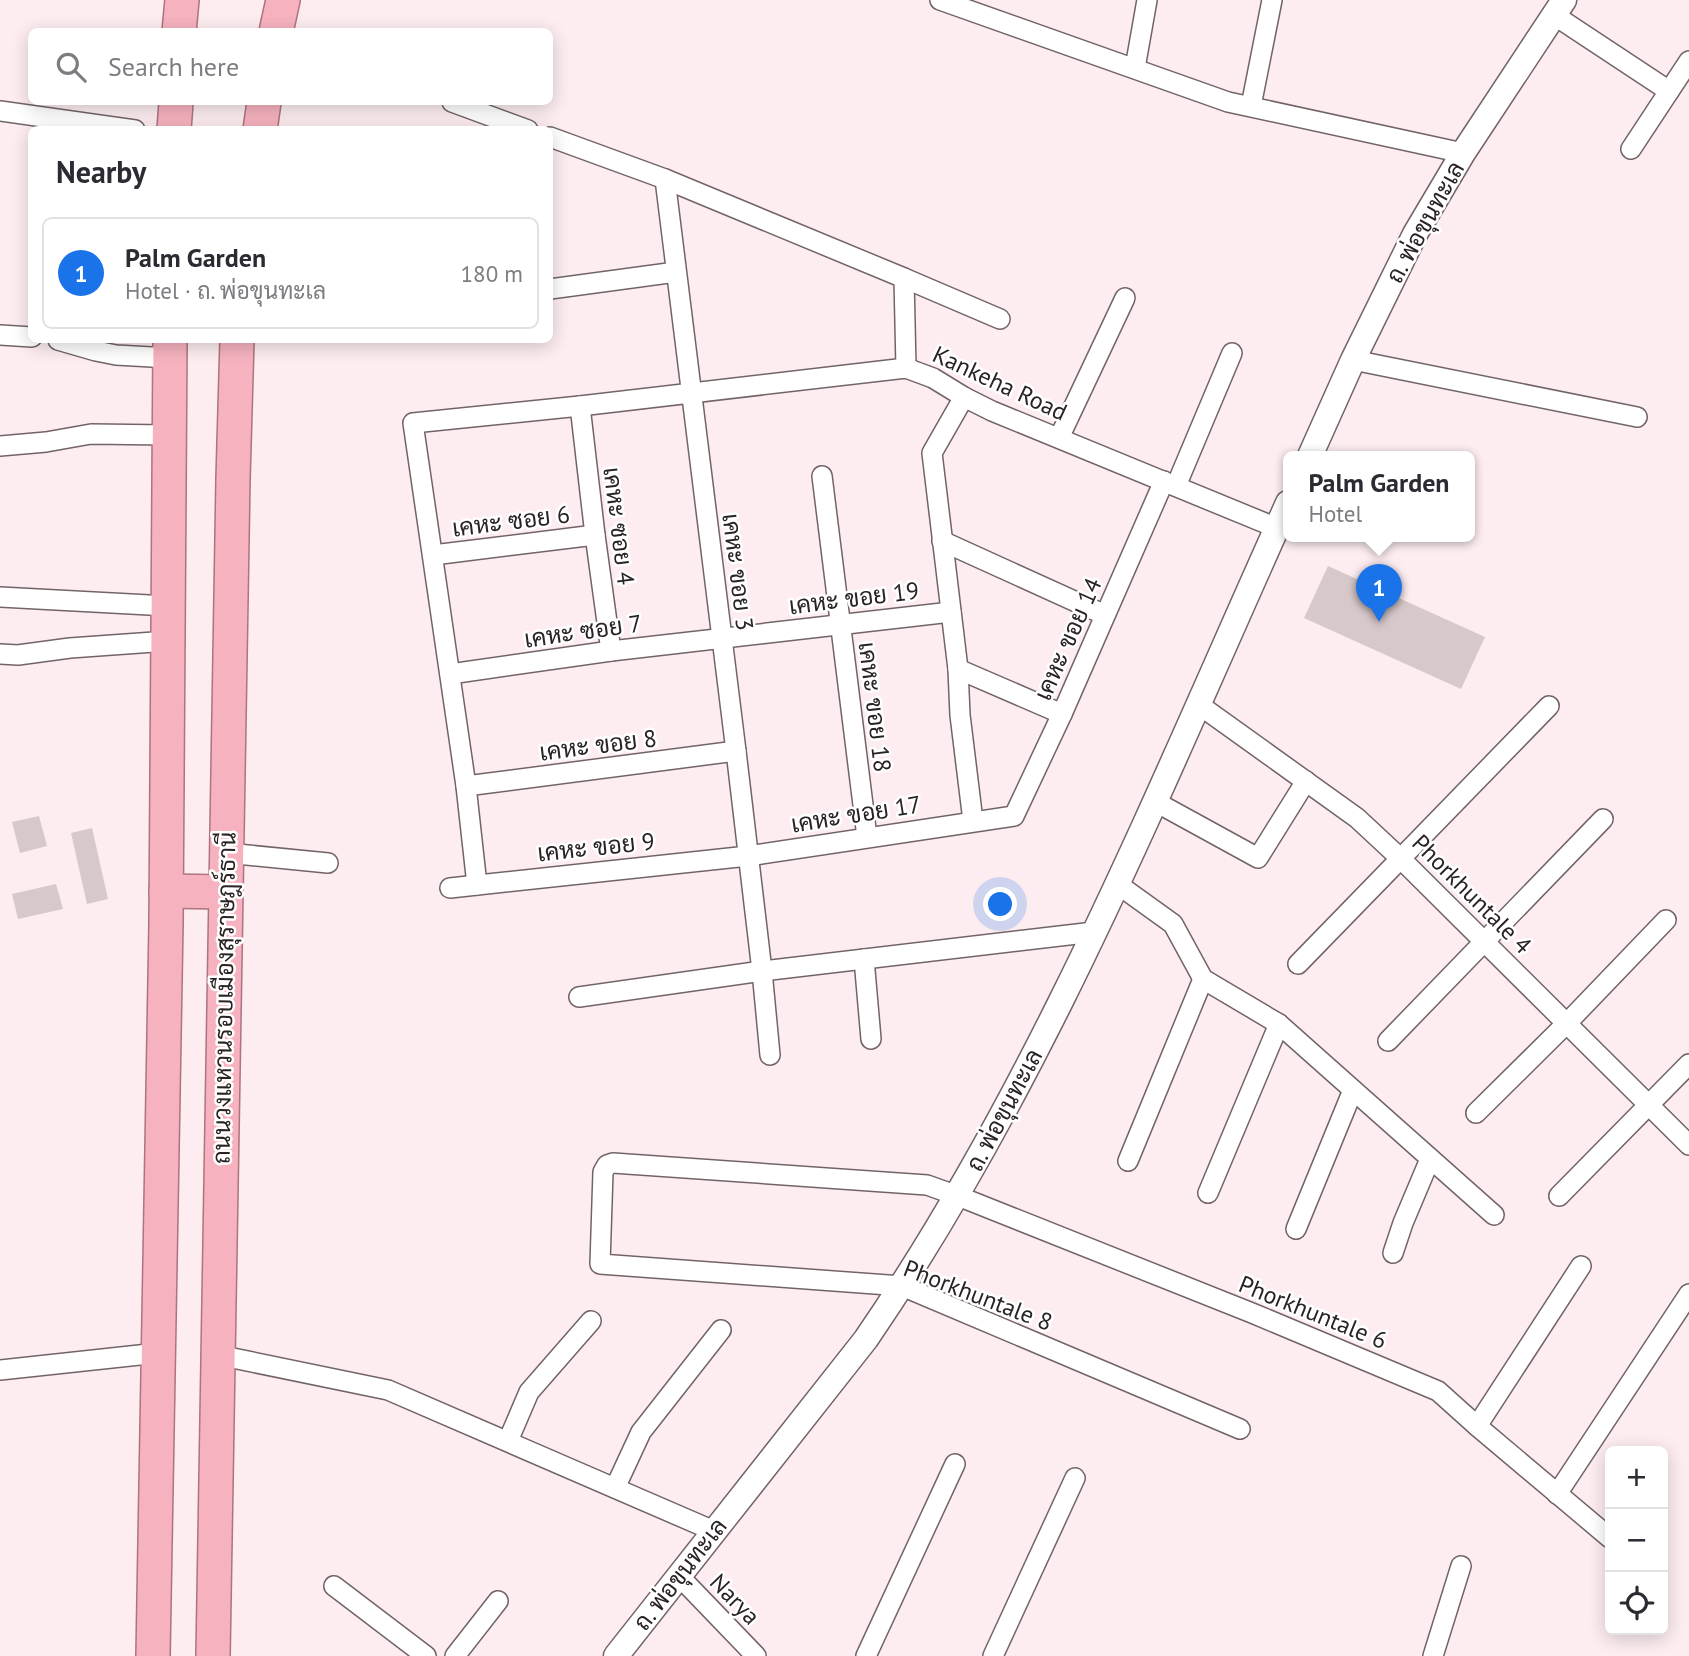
<!DOCTYPE html>
<meta charset="utf-8">
<style>
:root{--surface:#fff;--page:#f7f7f7;--text:#2b2b33;--muted:#7c7c81;--line:#e1e1e2;--accent:#1a73e8}
body{margin:0;font-family:"PT Sans",Sarabun,sans-serif;background:var(--page);color:var(--text)}
.controls{position:absolute;right:21px;bottom:21px;display:grid;overflow:hidden;border-radius:10px;box-shadow:0 4px 18px #0003}
.controls button{width:63px;height:63px;display:grid;place-items:center;padding:0;border:0;border-bottom:2px solid var(--line);background:var(--surface);color:var(--text);font:35px sans-serif}
.you{position:absolute;left:1001px;top:905px;width:24px;height:24px;margin:-18px;border:5px solid #fff;border-radius:50%;background:#1a73e8;box-shadow:0 0 0 10px #1a73e833}
.badge{display:grid;place-items:center;width:46px;height:46px;border-radius:50%;background:var(--accent);color:#fff;font-size:23px;font-weight:700}
.pin{position:absolute;translate:-50% -58px;filter:drop-shadow(0 2px 4px #0008)}
.pin::after{content:'';position:absolute;top:37px;width:24px;height:21px;background:inherit;clip-path:polygon(0 0,100% 0,50% 100%)}
.popup{position:absolute;left:1283px;top:451px;width:192px;height:91px;box-sizing:border-box;display:grid;place-content:center;border-radius:10px;background:var(--surface);filter:drop-shadow(0 2px 5px #0005);font-size:23px;white-space:nowrap;color:var(--muted)}
.popup b{font-size:26px;color:var(--text)}
.popup::after{content:'';position:absolute;left:50%;top:100%;margin-left:-14px;border:14px solid transparent;border-top-color:var(--surface)}
.list{margin:0;padding:0;list-style:none}
h2{display:flex;justify-content:space-between;align-items:center;height:91px;margin:0;padding:0 28px;font-size:30px}
h2 small{font-size:23px;font-weight:400;color:var(--muted)}
.list li{display:grid;grid-template-columns:46px 1fr auto;gap:21px;align-items:center;box-sizing:border-box;height:112px;margin:0 14px 14px;padding:0 14px;border:2px solid var(--line);border-radius:10px}
.list b{display:block;font-size:26px;white-space:nowrap}
.list p{margin:0;font-size:23px;white-space:nowrap;color:var(--muted)}
.list em{font-size:23px;font-style:normal;color:var(--muted)}
.icon{flex:none;width:38px;height:38px;fill:none;stroke:currentColor;stroke-width:2;stroke-linecap:round;stroke-linejoin:round}
.map{position:relative;flex:none;width:1689px;height:1656px;overflow:hidden}
.search{position:absolute;background:var(--surface);box-shadow:0 4px 18px #0003;left:28px;top:28px;width:525px;height:77px;display:flex;align-items:center;gap:18px;box-sizing:border-box;padding:0 24px;border-radius:10px;color:var(--muted);font-size:26px}
.panel{position:absolute;background:var(--surface);box-shadow:0 4px 18px #0003;left:28px;top:126px;width:525px;height:217px;border-radius:10px}
.map>svg:first-child{display:block}
</style>
<div class="map">
<svg width="1689" height="1656" viewBox="0 0 1689 1656">
<rect width="100%" height="100%" fill="#fdedf0"/>
<g fill="#d7c8ca">
<polygon points="1328,566 1485,637 1461,689 1304,618"/>
<polygon points="39,816 47,846 20,853 12,822"/>
<polygon points="92,828 108,899 87,904 71,833"/>
<polygon points="56,884 63,909 18,919 12,894"/>
</g>
<g fill="none" stroke-linecap="round" stroke-linejoin="round">
<defs>
<g id="minor">
<polyline points="940,0 1228,102 1463,153"/>
<polyline points="1554,15 1669,91"/>
<polyline points="1135,68 1147,0"/>
<polyline points="452,102 528,130"/>
<polyline points="1251,106 1272,0"/>
<polyline points="0,111 135,130"/>
<polyline points="550,137 665,179 904,278 906,368"/>
<polyline points="1631,149 1689,61"/>
<polyline points="665,179 736,751 762,971 770,1055"/>
<polyline points="904,278 1000,319"/>
<polyline points="550,289 676,272"/>
<polyline points="0,335 32,337"/>
<polyline points="58,340 96,351 116,355 170,358"/>
<polyline points="1353,360 1637,417"/>
<polyline points="964,397 932,453 958,669 960,715 973,821"/>
<polyline points="580,406 595,535 611,651"/>
<polyline points="1059,438 1125,298"/>
<polyline points="0,446 46,442 91,434 168,435"/>
<polyline points="822,476 867,837"/>
<polyline points="1176,486 1232,353"/>
<polyline points="942,541 1105,615"/>
<polyline points="433,555 595,535"/>
<polyline points="0,597 168,606"/>
<polyline points="0,654 18,655 70,648 168,641"/>
<polyline points="958,669 1062,714"/>
<polyline points="450,674 611,651 951,612"/>
<polyline points="1198,704 1357,818 1400,858 1689,1145"/>
<polyline points="466,786 736,751"/>
<polyline points="1154,801 1258,858 1306,781"/>
<polyline points="227,853 328,863"/>
<polyline points="1116,883 1173,924 1203,979 1279,1024 1494,1215"/>
<polyline points="477,885 466,786 413,423 580,406 906,368 933,378 964,397 992,411 1277,528"/>
<polyline points="450,888 748,856 1014,816 1062,714 1164,481"/>
<polyline points="864,959 871,1039"/>
<polyline points="1298,964 1549,706"/>
<polyline points="579,997 762,971 1094,932"/>
<polyline points="1388,1041 1603,819"/>
<polyline points="1476,1113 1567,1023 1666,920"/>
<polyline points="1128,1161 1203,979"/>
<polyline points="1208,1193 1279,1024"/>
<polyline points="1559,1196 1689,1064"/>
<polyline points="1296,1229 1353,1090"/>
<polyline points="1393,1253 1403,1223 1430,1159"/>
<polyline points="218,1355 388,1390 714,1531"/>
<polyline points="0,1370 158,1353"/>
<polyline points="1477,1426 1581,1266"/>
<polyline points="1240,1429 902,1286 600,1264 603,1172 607,1165 613,1163 927,1185 958,1196 1252,1313 1438,1391 1477,1426 1610,1538"/>
<polyline points="508,1441 529,1392 591,1321"/>
<polyline points="615,1488 641,1432 721,1330"/>
<polyline points="1557,1494 1689,1294"/>
<polyline points="679,1576 756,1656"/>
<polyline points="334,1586 426,1656"/>
<polyline points="455,1656 498,1601"/>
<polyline points="866,1656 955,1464"/>
<polyline points="993,1656 1075,1478"/>
<polyline points="1433,1656 1461,1566"/>
</g>
<g id="tertiary">
<polyline points="1310,456 1353,360 1415,234 1463,153 1564,0"/>
<path d="M616 1656 866 1339C1042 1082 1160 787 1288 503"/>
</g>
<g id="trunk">
<polyline points="179,32 182,0"/>
<polyline points="276,32 283,0"/>
<polyline points="174,130 176,102"/>
<polyline points="260,130 264,102"/>
<polyline points="166,891 226,892"/>
<polyline points="153,1656 166,923 170,340"/>
<polyline points="213,1656 233,479 237,340"/>
</g>
</defs>
<use href="#minor" stroke="#726466" stroke-width="22"/>
<use href="#tertiary" stroke="#726466" stroke-width="27"/>
<use href="#trunk" stroke="#ac747e" stroke-width="36"/>
<use href="#minor" stroke="#fff" stroke-width="19"/>
<use href="#tertiary" stroke="#fff" stroke-width="24"/>
<use href="#trunk" stroke="#f6b2bf" stroke-width="33"/>
</g>
<g text-anchor="middle" dominant-baseline="central" stroke-width="5" stroke-linejoin="round" paint-order="stroke">
<g font-size="24" fill="#292324" stroke="#fff">
<text transform="translate(1425 222) rotate(-61)">ถ. พ่อขุนทะเล</text>
<text transform="translate(1000 383) rotate(25)">Kankeha Road</text>
<text transform="translate(511 521) rotate(-7)">เคหะ ซอย 6</text>
<text transform="translate(619 526) rotate(83)">เคหะ ซอย 4</text>
<text transform="translate(738 572) rotate(83)">เคหะ ขอย 3</text>
<text transform="translate(854 598) rotate(-7)">เคหะ ขอย 19</text>
<text transform="translate(583 631) rotate(-8)">เคหะ ซอย 7</text>
<text transform="translate(1068 639) rotate(-66)">เคหะ ขอย 14</text>
<text transform="translate(875 707) rotate(83)">เคหะ ขอย 18</text>
<text transform="translate(598 745) rotate(-7)">เคหะ ขอย 8</text>
<text transform="translate(856 814) rotate(-9)">เคหะ ขอย 17</text>
<text transform="translate(596 847) rotate(-6)">เคหะ ขอย 9</text>
<text transform="translate(1472 894) rotate(45)">Phorkhuntale 4</text>
<text transform="translate(224 998) rotate(-89)">ถนนวงแหวนรอบเมืองสุราษฎร์ธานี</text>
<text transform="translate(1004 1110) rotate(-62)">ถ. พ่อขุนทะเล</text>
<text transform="translate(978 1295) rotate(21)">Phorkhuntale 8</text>
<text transform="translate(1313 1312) rotate(22)">Phorkhuntale 6</text>
<text transform="translate(680 1574) rotate(-52)">ถ. พ่อขุนทะเล</text>
<text transform="translate(735 1599) rotate(46)">Narya</text>
</g>
</g>
</svg>
<div class="controls">
<button>+</button>
<button>−</button>
<button><svg class="icon" aria-label="locate" viewBox="0 0 24 24"><circle cx="12" cy="12" r="6"/><path d="M12 2v4M12 18v4M2 12h4M18 12h4"/></svg></button>
</div>
<div class="you"></div>
<div class="pin badge" style="left:1379px;top:622px">1</div>
<div class="popup"><b>Palm Garden</b>Hotel</div>
<div class="search"><svg class="icon" aria-label="search" viewBox="0 0 24 24"><circle cx="10" cy="10" r="6"/><path d="M15 15l6 6"/></svg>Search here</div>
<section class="panel">
<h2>Nearby<small></small></h2>
<ul class="list">
<li><span class="badge">1</span><div><b>Palm Garden</b><p>Hotel · ถ. พ่อขุนทะเล</p></div><em>180 m</em></li>
</ul>
</section>
</div>
